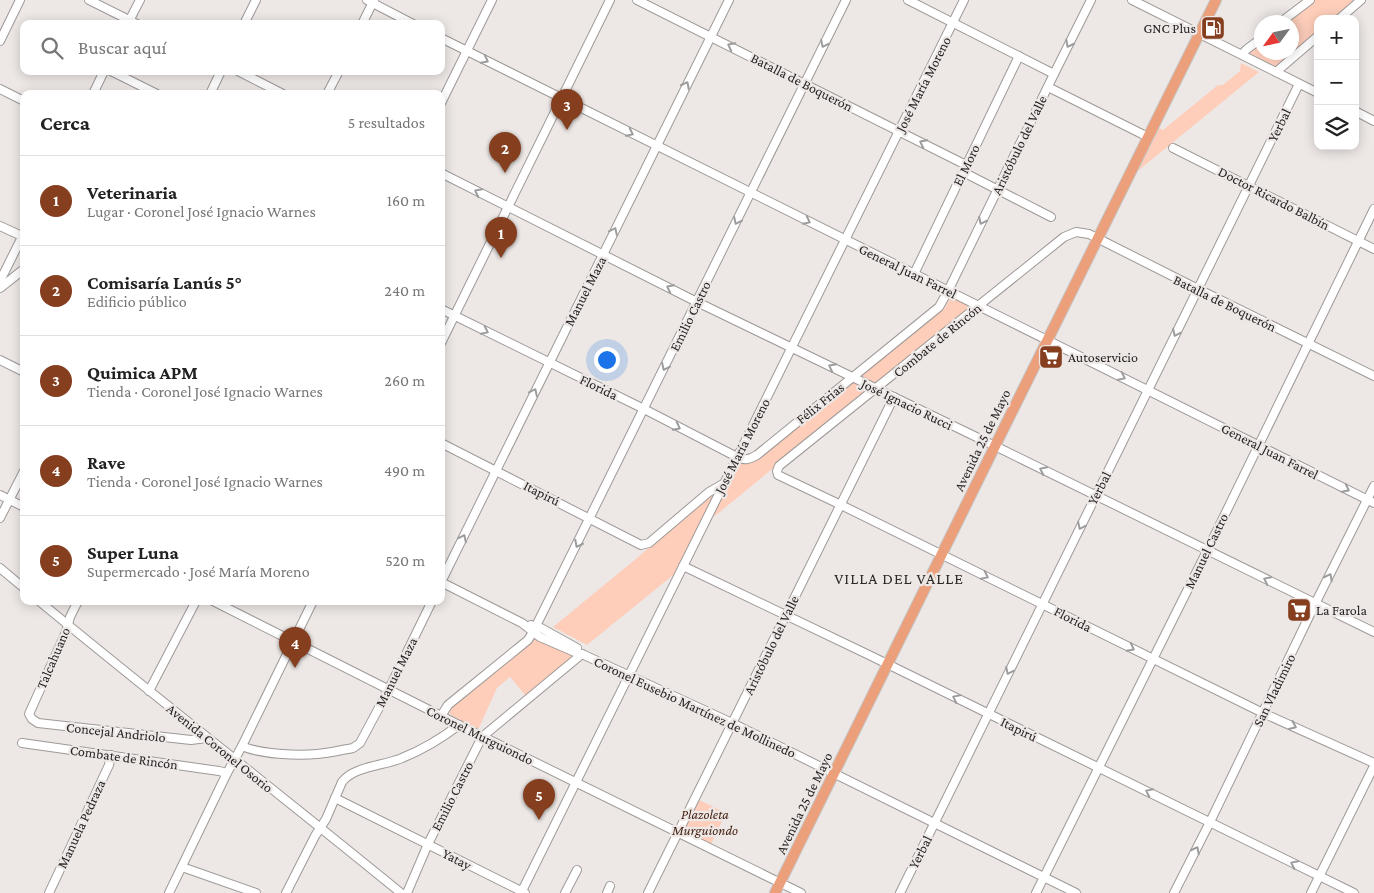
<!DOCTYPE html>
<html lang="es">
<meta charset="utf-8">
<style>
:root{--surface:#fff;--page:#f2f2f2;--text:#222;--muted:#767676;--line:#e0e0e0;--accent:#853e1e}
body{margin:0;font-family:"Crimson Pro",serif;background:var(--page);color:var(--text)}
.controls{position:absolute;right:15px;top:15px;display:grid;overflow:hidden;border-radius:10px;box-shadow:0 2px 12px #0003}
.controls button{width:45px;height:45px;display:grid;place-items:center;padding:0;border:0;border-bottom:1px solid var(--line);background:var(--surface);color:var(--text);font:25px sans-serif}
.compass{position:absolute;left:1254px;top:15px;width:45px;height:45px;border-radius:50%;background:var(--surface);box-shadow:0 2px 12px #0003;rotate:237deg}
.you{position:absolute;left:606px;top:359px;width:18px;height:18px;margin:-12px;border:4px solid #fff;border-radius:50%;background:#1a73e8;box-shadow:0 0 0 8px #1a73e833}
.badge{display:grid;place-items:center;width:32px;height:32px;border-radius:50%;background:var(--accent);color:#fff;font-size:16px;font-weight:700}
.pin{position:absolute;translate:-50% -41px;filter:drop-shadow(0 1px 2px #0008)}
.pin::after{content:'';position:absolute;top:26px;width:18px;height:15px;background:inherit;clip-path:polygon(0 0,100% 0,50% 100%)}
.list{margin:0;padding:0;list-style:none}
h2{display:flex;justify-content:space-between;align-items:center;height:65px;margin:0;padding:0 20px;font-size:21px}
h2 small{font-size:16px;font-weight:400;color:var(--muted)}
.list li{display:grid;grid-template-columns:32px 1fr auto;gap:15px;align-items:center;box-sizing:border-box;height:90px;padding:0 20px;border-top:1px solid var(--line)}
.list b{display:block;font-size:19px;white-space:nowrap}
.list p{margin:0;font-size:16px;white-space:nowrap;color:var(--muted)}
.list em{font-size:16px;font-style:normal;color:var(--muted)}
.icon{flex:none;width:28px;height:28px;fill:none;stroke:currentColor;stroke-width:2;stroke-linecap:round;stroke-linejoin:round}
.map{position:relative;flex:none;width:1374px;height:893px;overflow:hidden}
.search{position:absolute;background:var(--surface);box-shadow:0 2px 12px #0003;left:20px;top:20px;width:425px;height:55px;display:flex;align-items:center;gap:12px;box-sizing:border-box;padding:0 18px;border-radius:10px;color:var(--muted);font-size:19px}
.panel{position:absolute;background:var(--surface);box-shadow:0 2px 12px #0003;left:20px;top:90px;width:425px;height:515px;border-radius:10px}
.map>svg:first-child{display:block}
</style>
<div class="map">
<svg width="1374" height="893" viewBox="0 0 1374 893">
<rect width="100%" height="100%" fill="#ede8e6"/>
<g fill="#fecebb">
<polygon points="1313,0 1357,0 1334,19 1318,19 1318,32 1275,67 1250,54 1250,52 1261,40 1262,52 1292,52 1292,22 1284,22"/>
<polygon points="1241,63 1259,72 1139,170 1137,171 1159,128 1163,130 1218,85 1223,85 1240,71"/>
<polygon points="956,298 967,305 968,308 965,312 878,381 874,383 862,377 863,373 944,309 950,299"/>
<polygon points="850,383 855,383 868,389 867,391 715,516 712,515 737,465 741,462 748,461"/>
<polygon points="711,494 715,495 674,577 672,576 587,645 553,627 637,558"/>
<polygon points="535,637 578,656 527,697 510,677 497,688 478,730 451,715 449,712 451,705"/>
<polygon points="699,800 726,813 711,844 683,831"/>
</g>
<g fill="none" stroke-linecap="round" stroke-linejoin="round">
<defs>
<g id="minor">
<polyline points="89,0 137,24"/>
<polyline points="367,0 413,24"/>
<polyline points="637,0 966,165"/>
<polyline points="908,0 1054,74"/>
<polyline points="1132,0 1318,93"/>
<polyline points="1339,19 1361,0"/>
<polyline points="1281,22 1310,0"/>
<polyline points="128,23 140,0"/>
<polyline points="244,24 256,0"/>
<polyline points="362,24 374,0"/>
<polyline points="441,38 1374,503"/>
<polyline points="0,41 20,0"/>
<polyline points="1242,54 1247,49 1262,38"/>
<polyline points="111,71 157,94"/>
<polyline points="238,71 283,94"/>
<polyline points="1276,72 1318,36"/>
<polyline points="1048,87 1148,137"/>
<polyline points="0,89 24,101"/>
<polyline points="93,94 104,71"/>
<polyline points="210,94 221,71"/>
<polyline points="327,94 339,71"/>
<polyline points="441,103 492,0"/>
<polyline points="1355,111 1374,121"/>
<polyline points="1173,148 1374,249"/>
<polyline points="963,172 1051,217"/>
<polyline points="441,173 697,302 995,446 1374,632"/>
<polyline points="0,226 24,237"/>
<polyline points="914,274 1019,56"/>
<polyline points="0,281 24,233"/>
<polyline points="0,288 24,269"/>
<path d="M441 309 644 409 737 457C745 461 750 459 757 455L939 307 948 291 1054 74 1091 0"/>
<polyline points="441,343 610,0"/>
<polyline points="0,360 24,372"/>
<polyline points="1374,376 1198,289 1089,234 1076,232 1064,237 779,466 777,471 778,475 839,504 1263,713 1374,763"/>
<polyline points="441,443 641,545 649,543 709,492 723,484"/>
<polyline points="0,495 24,507"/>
<polyline points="0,518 24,471"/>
<polyline points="683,566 869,655 1354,893"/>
<polyline points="0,568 24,588"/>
<polyline points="441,582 522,623 540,637 577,653 582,654 732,723 1076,893"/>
<polyline points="441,582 729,0"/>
<path d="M39 601C159 700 281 795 401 893"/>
<polyline points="78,601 70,617 66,632 29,714 32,719 38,723 191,740 207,738"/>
<polyline points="213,601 459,725 801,893"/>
<polyline points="531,625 541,628 577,648"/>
<polyline points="149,691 196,601"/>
<polyline points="441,716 448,705 528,640 533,632 846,0"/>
<polyline points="22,743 219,771 227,773"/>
<path d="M242 746C259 754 298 756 317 754 329 753 341 750 353 748L360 743 389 689 432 601"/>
<polyline points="335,798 525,893"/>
<polyline points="182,867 256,893"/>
<polyline points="49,893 109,765 111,755"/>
<polyline points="169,893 227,773 242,746 313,601"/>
<path d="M286 893 315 836 326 819 342 782C354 766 384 766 402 758 422 750 442 738 459 725"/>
<polyline points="407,893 428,844 482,737 582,654"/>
<polyline points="521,893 964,0"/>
<polyline points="565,893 577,870"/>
<polyline points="607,893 610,886"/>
<polyline points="648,893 894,397"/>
<polyline points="900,893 1299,84"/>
<polyline points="1036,893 1207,551 1374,209"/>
<polyline points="1174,893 1210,822 1315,604 1374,486"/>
<polyline points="1311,893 1374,766"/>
</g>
<polyline id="major" points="775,893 995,446 1216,0"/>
</defs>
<use href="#minor" stroke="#9e9997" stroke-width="10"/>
<use href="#major" stroke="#c6c6c6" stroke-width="12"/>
<use href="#minor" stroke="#fff" stroke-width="8"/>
<use href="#major" stroke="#eba07b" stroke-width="10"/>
</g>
<defs><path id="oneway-chevron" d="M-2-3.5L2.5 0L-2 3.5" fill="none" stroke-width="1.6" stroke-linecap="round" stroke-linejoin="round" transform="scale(1.25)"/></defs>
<g stroke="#9d9c9c">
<use href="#oneway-chevron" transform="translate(824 44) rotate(116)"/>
<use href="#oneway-chevron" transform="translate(1069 44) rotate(117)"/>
<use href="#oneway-chevron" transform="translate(731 46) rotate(-153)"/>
<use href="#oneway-chevron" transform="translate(485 60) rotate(27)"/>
<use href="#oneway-chevron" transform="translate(686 85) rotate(-63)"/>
<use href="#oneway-chevron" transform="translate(630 133) rotate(26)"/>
<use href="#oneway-chevron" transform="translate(923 143) rotate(-153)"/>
<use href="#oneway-chevron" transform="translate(478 192) rotate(-153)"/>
<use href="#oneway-chevron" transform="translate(737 221) rotate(116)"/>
<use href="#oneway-chevron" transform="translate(807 221) rotate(26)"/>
<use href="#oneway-chevron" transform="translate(982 221) rotate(116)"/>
<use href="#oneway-chevron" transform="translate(614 231) rotate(-64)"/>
<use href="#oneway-chevron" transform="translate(670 288) rotate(-153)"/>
<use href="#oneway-chevron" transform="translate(485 331) rotate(26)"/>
<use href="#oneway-chevron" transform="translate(1176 333) rotate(116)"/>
<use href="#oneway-chevron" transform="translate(665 367) rotate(116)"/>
<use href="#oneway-chevron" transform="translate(832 367) rotate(-153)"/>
<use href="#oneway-chevron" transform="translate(1122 377) rotate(26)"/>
<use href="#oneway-chevron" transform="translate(534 392) rotate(-64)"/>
<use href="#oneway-chevron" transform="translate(677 427) rotate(27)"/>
<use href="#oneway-chevron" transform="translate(1043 470) rotate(-154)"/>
<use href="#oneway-chevron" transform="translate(1346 489) rotate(27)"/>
<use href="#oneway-chevron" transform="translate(1081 526) rotate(116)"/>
<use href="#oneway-chevron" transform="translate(463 538) rotate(-64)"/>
<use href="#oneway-chevron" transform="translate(578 544) rotate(117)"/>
<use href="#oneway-chevron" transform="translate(985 576) rotate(26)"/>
<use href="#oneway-chevron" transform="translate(1329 577) rotate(-63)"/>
<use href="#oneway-chevron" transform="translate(1267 580) rotate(-154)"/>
<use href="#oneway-chevron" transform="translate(1131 648) rotate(27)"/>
<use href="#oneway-chevron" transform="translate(1009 671) rotate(116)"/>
<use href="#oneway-chevron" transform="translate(956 698) rotate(-154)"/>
<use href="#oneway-chevron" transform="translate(1293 726) rotate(24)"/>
<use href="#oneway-chevron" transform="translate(1149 792) rotate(-154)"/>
<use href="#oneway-chevron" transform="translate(1196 850) rotate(-63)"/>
<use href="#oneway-chevron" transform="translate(1294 864) rotate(-154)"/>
</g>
<defs>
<symbol id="fuel-square" viewBox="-11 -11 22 22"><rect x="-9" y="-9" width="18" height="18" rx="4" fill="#853e1e" stroke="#ede8e6"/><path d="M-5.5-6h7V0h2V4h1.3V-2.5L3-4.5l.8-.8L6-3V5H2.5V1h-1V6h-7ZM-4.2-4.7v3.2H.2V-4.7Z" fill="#fff"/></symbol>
<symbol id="supermarket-square" viewBox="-11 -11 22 22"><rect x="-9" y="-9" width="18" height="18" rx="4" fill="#853e1e" stroke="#ede8e6"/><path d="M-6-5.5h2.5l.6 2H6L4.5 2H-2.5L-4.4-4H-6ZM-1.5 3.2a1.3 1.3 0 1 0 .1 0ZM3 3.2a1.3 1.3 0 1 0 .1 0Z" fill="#fff"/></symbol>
</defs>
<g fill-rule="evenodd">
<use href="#fuel-square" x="1199" y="14" width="28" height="28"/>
<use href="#supermarket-square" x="1037" y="343" width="28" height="28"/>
<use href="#supermarket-square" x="1285" y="596" width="28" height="28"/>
</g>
<g text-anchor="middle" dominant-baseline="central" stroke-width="4.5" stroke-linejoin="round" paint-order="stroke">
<g font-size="14" fill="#252323" stroke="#ede8e6" text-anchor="start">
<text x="1196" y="28" text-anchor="end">GNC Plus</text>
<text x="1068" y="357">Autoservicio</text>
<text x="1316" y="610">La Farola</text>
</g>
<g font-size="14" fill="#252323" stroke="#ede8e6">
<text transform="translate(802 82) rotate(27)">Batalla de Boquerón</text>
<text transform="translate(923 84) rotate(-63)">José María Moreno</text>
<text transform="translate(1279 125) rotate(-64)">Yerbal</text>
<text transform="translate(1019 145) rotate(-64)">Aristóbulo del Valle</text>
<text transform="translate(966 165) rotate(-64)">El Moro</text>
<text transform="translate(1274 198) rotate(27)">Doctor Ricardo Balbín</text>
<text transform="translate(908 271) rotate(26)">General Juan Farrel</text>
<text transform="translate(585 291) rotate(-63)">Manuel Maza</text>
<text transform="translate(1225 303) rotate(26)">Batalla de Boquerón</text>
<text transform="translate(690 316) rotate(-64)">Emilio Castro</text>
<text transform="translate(937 340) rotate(-39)">Combate de Rincón</text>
<text transform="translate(599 387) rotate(26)">Florida</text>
<text transform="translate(820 403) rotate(-39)">Félix Frias</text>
<text transform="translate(907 404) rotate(26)">José Ignacio Rucci</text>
<text transform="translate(982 440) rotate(-64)">Avenida 25 de Mayo</text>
<text transform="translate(742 446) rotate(-63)">José María Moreno</text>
<text transform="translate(1270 451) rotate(27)">General Juan Farrel</text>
<text transform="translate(1099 488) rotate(-63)">Yerbal</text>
<text transform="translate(542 493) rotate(27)">Itapirú</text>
<text transform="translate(1206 551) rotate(-64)">Manuel Castro</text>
<text transform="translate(1073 619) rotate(27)">Florida</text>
<text transform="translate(771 645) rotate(-64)">Aristóbulo del Valle</text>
<text transform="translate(53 658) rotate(-67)">Talcahuano</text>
<text transform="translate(396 672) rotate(-63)">Manuel Maza</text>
<text transform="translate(1274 690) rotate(-64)">San Vladimiro</text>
<text transform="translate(695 707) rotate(25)">Coronel Eusebio Martínez de Mollinedo</text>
<text transform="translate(1019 729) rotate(26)">Itapirú</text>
<text transform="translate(116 732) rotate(6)">Concejal Andriolo</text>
<text transform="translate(480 735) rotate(26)">Coronel Murguiondo</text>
<text transform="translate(220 748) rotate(39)">Avenida Coronel Osorio</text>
<text transform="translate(124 757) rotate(8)">Combate de Rincón</text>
<text transform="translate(452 796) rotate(-63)">Emilio Castro</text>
<text transform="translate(804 803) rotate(-64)">Avenida 25 de Mayo</text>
<text transform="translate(81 824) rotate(-65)">Manuela Pedraza</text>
<text transform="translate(920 852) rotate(-63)">Yerbal</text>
<text transform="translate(457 859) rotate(27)">Yatay</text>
</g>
<g font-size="14" font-style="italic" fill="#431f10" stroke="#ede8e6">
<text x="705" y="814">Plazoleta<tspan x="705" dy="16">Murguiondo</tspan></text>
</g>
<g font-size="16" letter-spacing="1" fill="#2e2a28" stroke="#ede8e6">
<text x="899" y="578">VILLA DEL VALLE</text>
</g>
</g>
</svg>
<div class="controls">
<button>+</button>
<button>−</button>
<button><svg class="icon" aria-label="layers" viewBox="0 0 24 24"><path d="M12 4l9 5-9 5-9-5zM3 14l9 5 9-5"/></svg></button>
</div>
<svg class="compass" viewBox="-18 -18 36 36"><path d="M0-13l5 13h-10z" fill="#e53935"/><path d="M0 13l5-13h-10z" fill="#767676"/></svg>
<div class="you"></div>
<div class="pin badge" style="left:501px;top:258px">1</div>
<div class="pin badge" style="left:505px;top:173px">2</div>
<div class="pin badge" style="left:567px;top:130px">3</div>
<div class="pin badge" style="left:295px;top:668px">4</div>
<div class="pin badge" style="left:539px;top:820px">5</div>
<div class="search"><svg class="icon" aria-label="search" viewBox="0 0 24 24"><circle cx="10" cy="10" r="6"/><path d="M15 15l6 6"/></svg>Buscar aquí</div>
<section class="panel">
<h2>Cerca<small>5 resultados</small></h2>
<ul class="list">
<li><span class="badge">1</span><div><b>Veterinaria</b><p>Lugar · Coronel José Ignacio Warnes</p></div><em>160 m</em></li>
<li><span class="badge">2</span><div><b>Comisaría Lanús 5°</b><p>Edificio público</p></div><em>240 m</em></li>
<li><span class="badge">3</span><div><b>Quimica APM</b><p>Tienda · Coronel José Ignacio Warnes</p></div><em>260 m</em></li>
<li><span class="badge">4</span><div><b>Rave</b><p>Tienda · Coronel José Ignacio Warnes</p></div><em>490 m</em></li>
<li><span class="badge">5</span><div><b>Super Luna</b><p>Supermercado · José María Moreno</p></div><em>520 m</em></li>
</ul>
</section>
</div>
